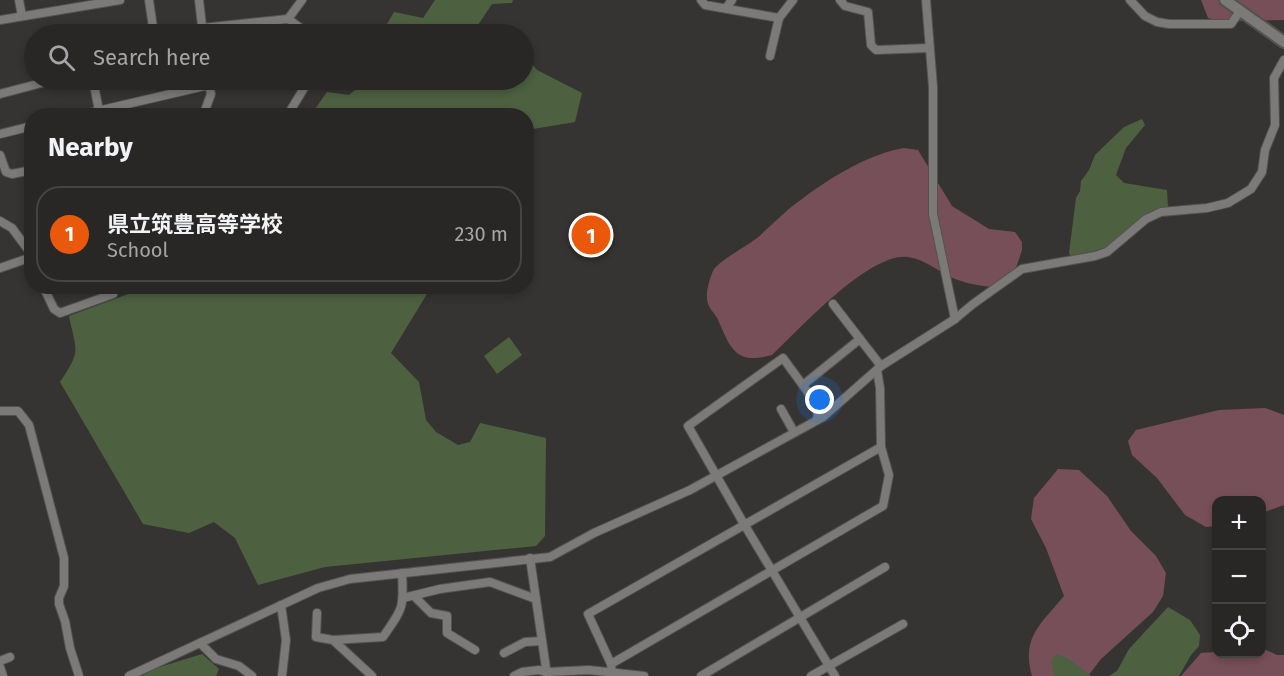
<!DOCTYPE html>
<meta charset="utf-8">
<style>
:root{--surface:#282726;--page:#343332;--text:#f1f3f6;--muted:#a5a5a7;--line:#444443;--accent:#ea580c}
body{margin:0;font-family:"Fira Sans","Noto Sans JP",sans-serif;background:var(--page);color:var(--text)}
.controls{position:absolute;right:18px;bottom:18px;display:grid;overflow:hidden;border-radius:12px;box-shadow:0 3px 9px #0003}
.controls button{width:54px;height:54px;display:grid;place-items:center;padding:0;border:0;border-bottom:2px solid var(--line);background:var(--surface);color:var(--text);font:30px sans-serif}
.you{position:absolute;left:820px;top:400px;width:21px;height:21px;margin:-15px;border:4px solid #fff;border-radius:50%;background:#1a73e8;box-shadow:0 0 0 9px #1a73e833}
.badge{display:grid;place-items:center;width:39px;height:39px;border-radius:50%;background:var(--accent);color:#fff;font-size:20px;font-weight:700}
.pin{position:absolute;translate:-50% -50%;border:3px solid #fff;box-shadow:0 2px 6px #0006}
.list{margin:0;padding:0;list-style:none}
h2{display:flex;justify-content:space-between;align-items:center;height:78px;margin:0;padding:0 24px;font-size:26px}
h2 small{font-size:20px;font-weight:400;color:var(--muted)}
.list li{display:grid;grid-template-columns:39px 1fr auto;gap:18px;align-items:center;box-sizing:border-box;height:96px;margin:0 12px 12px;padding:0 12px;border:2px solid var(--line);border-radius:24px}
.list b{display:block;font-size:22px;white-space:nowrap}
.list p{margin:0;font-size:20px;white-space:nowrap;color:var(--muted)}
.list em{font-size:20px;font-style:normal;color:var(--muted)}
.icon{flex:none;width:33px;height:33px;fill:none;stroke:currentColor;stroke-width:2;stroke-linecap:round;stroke-linejoin:round}
.map{position:relative;flex:none;width:1284px;height:676px;overflow:hidden}
.search{position:absolute;background:var(--surface);box-shadow:0 3px 9px #0003;left:24px;top:24px;width:510px;height:66px;display:flex;align-items:center;gap:15px;box-sizing:border-box;padding:0 21px;border-radius:33px;color:var(--muted);font-size:22px}
.panel{position:absolute;background:var(--surface);box-shadow:0 3px 9px #0003;left:24px;top:108px;width:510px;height:186px;border-radius:24px}
.map>svg:first-child{display:block}
</style>
<div class="map">
<svg width="1284" height="676" viewBox="0 0 1284 676">
<rect width="100%" height="100%" fill="#363432"/>
<g fill="#774f58">
<polygon points="1201,0 1284,0 1284,20 1219,21 1208,18"/>
<path d="M904 148 918 150 952 206 989 229 1015 232 1022 242V250L1016 268 1009 277 990 287C979 285 968 284 958 280 940 274 928 260 908 257 869 252 800 329 772 355 737 365 731 350 719 322 717 316 712 312 709 306 704 297 709 280 713 271 718 261 747 246 757 238 772 225 786 210 802 199 829 178 871 153 904 148Z"/>
<polygon points="1265,408 1284,415 1284,505 1262,513 1262,500 1216,500 1216,526 1206,527 1185,515 1157,478 1132,455 1128,441 1136,430 1219,410"/>
<path d="M1058 469 1079 470 1107 496 1131 531 1156 556 1166 573 1163 596 1153 612 1101 659 1088 676H1032C1021 637 1041 624 1064 596L1046 548 1031 519 1034 498Z"/>
<polygon points="1262,648 1277,655 1284,655 1284,676 1181,676 1201,653 1216,652 1216,654 1262,654"/>
</g>
<g fill="#4d6141">
<polygon points="435,0 513,0 512,3 492,4 472,34 381,34 394,12 423,18"/>
<polygon points="529,61 537,70 582,93 575,122 527,130 526,116 322,116 315,109 327,92 349,95 367,80 524,80 524,62"/>
<polygon points="1142,119 1145,125 1126,148 1116,175 1124,183 1167,190 1168,207 1152,211 1104,249 1071,256 1069,253 1076,198 1080,191 1081,181 1089,170 1095,155 1124,127"/>
<path d="M147 287H429L430 289 391 353 419 382 426 420 436 432 458 445 470 442 480 423 546 438 545 536 536 546 325 567 258 585 235 538 214 522 189 533 143 524 60 382C82 350 76 351 69 316Z"/>
<polygon points="509,337 522,355 497,374 484,356"/>
<polygon points="1168,607 1190,620 1200,635 1199,646 1191,655 1179,676 1109,676 1117,671 1129,649"/>
<polygon points="202,654 219,669 216,676 142,676 150,670"/>
<polygon points="1056,654 1068,658 1091,676 1054,676 1051,660"/>
</g>
<g fill="none" stroke-linecap="round" stroke-linejoin="round">
<defs>
<g id="street">
<polyline points="19,0 22,16"/>
<polyline points="149,0 154,34"/>
<polyline points="199,0 203,34"/>
<polyline points="302,0 288,19 309,34 327,34"/>
<polyline points="701,0 705,5 779,18 793,0"/>
<polyline points="840,0 845,6 868,12 871,45 876,50 929,48"/>
<polyline points="926,0 933,87 933,214 955,319"/>
<polyline points="1130,0 1145,16 1157,22 1169,24 1231,24 1240,11"/>
<polyline points="726,8 732,0"/>
<polyline points="0,20 120,0"/>
<polyline points="202,28 288,19"/>
<polyline points="770,56 779,18"/>
<polyline points="93,80 100,116"/>
<polyline points="0,94 53,80"/>
<polyline points="76,116 209,85"/>
<polyline points="203,116 211,94 208,80"/>
<polyline points="287,116 309,80"/>
<polyline points="0,134 32,126"/>
<polyline points="0,155 6,172 12,174 32,170"/>
<polyline points="0,221 12,228 32,255"/>
<polyline points="0,268 32,257"/>
<polyline points="43,286 54,309 60,313 113,294"/>
<polyline points="860,339 881,366"/>
<polyline points="803,385 860,339 833,304"/>
<polyline points="781,409 794,432"/>
<polyline points="0,411 18,411 29,425 64,558 64,586 59,598 59,604 65,621 70,648 79,676"/>
<polyline points="817,420 818,406 783,358 688,426 744,524 835,676"/>
<polyline points="530,558 547,675"/>
<polyline points="414,596 431,613 447,616 447,633 475,650"/>
<polyline points="403,598 440,589 490,582 536,599"/>
<polyline points="281,605 286,640 282,676"/>
<polyline points="317,613 316,637 333,640 372,676"/>
<path d="M333 640 383 637C403 608 404 609 402 573"/>
<polyline points="200,643 216,659 239,666 252,676"/>
<polyline points="504,653 525,642 542,641"/>
<polyline points="0,661 10,657"/>
<polyline points="611,664 883,506 889,475 881,447 880,388 877,370"/>
<polyline points="0,667 3,676"/>
<polyline points="612,673 611,664 588,614 881,447"/>
<polyline points="129,676 318,588 350,579 550,557 594,533 690,490 823,417 881,366 955,319 973,304 1022,269 1095,256 1107,252 1146,219 1161,212 1207,208 1228,203 1251,189 1262,172 1265,150 1275,125 1274,78 1284,60"/>
<polyline points="514,676 522,672 539,670 547,672 589,670 644,676"/>
<polyline points="701,676 885,567"/>
<polyline points="811,676 903,624"/>
</g>
<polyline id="secondary" points="1225,0 1284,42"/>
</defs>
<use href="#street" stroke="#545250" stroke-width="10"/>
<use href="#secondary" stroke="#545250" stroke-width="14"/>
<use href="#street" stroke="#7c7a78" stroke-width="8"/>
<use href="#secondary" stroke="#7c7a78" stroke-width="10"/>
</g>
</svg>
<div class="controls">
<button>+</button>
<button>−</button>
<button><svg class="icon" aria-label="locate" viewBox="0 0 24 24"><circle cx="12" cy="12" r="6"/><path d="M12 2v4M12 18v4M2 12h4M18 12h4"/></svg></button>
</div>
<div class="you"></div>
<div class="pin badge" style="left:591px;top:235px">1</div>
<div class="search"><svg class="icon" aria-label="search" viewBox="0 0 24 24"><circle cx="10" cy="10" r="6"/><path d="M15 15l6 6"/></svg>Search here</div>
<section class="panel">
<h2>Nearby<small></small></h2>
<ul class="list">
<li><span class="badge">1</span><div><b>県立筑豊高等学校</b><p>School</p></div><em>230 m</em></li>
</ul>
</section>
</div>
